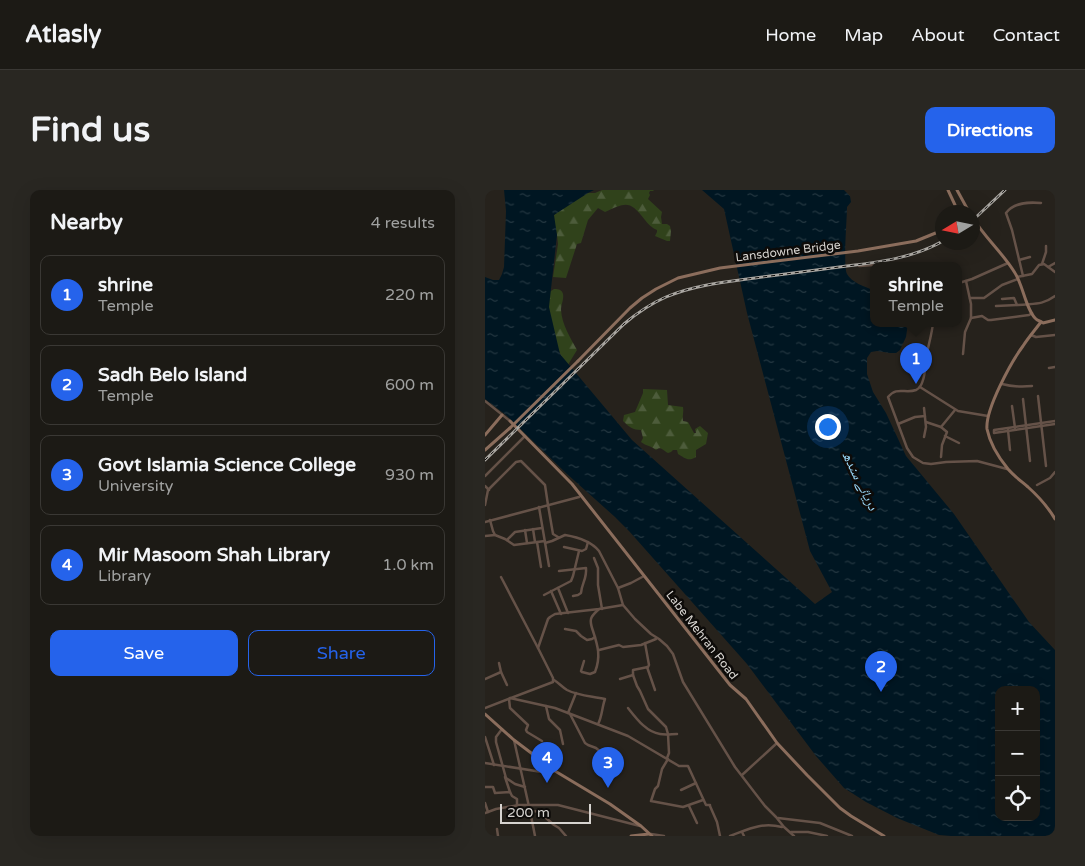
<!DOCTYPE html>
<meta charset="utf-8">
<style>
:root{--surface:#1c1a15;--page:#292722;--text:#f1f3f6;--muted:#a0a1a0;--line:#3a3834;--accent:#2563eb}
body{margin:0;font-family:"Varela Round","Noto Naskh Arabic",sans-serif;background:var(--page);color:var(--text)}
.controls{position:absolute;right:15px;bottom:15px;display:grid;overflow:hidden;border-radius:10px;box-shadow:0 5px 20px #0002}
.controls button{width:45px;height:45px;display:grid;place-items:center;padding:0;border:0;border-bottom:1px solid var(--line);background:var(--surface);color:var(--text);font:25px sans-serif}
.compass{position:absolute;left:450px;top:15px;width:45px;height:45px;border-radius:50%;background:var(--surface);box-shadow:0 5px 20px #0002;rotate:260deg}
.scale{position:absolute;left:15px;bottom:12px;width:91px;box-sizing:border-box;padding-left:5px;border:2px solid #d7d4d0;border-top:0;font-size:14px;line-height:18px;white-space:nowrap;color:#d7d4d0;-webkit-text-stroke:4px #0d0b09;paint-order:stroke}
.you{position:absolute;left:342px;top:236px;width:18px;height:18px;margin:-12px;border:4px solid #fff;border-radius:50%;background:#1a73e8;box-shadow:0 0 0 8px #1a73e833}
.badge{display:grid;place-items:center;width:32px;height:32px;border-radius:50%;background:var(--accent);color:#fff;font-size:16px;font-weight:700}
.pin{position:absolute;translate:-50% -41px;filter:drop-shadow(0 1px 2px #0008)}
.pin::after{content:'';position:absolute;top:26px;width:18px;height:15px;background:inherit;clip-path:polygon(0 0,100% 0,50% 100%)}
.popup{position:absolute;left:385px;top:72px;width:92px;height:65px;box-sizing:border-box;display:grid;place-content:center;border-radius:10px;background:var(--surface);filter:drop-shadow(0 1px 4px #0005);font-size:16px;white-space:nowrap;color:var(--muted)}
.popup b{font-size:19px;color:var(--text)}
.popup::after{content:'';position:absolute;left:50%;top:100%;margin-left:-10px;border:10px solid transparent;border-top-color:var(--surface)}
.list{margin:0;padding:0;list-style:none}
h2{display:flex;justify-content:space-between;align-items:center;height:65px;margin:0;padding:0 20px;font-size:21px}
h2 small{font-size:16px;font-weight:400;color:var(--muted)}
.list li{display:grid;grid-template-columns:32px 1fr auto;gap:15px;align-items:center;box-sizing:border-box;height:80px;margin:0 10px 10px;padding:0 10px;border:1px solid var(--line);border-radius:10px}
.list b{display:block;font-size:19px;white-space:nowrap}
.list p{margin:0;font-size:16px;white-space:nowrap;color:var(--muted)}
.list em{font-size:16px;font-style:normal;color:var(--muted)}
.actions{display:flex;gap:10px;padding:15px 20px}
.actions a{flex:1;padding:11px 0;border:1px solid var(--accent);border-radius:10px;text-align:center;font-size:18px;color:var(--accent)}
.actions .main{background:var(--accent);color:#fff}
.icon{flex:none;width:28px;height:28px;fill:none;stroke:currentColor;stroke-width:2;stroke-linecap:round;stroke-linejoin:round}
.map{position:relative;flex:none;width:570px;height:646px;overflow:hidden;border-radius:10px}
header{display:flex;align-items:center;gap:30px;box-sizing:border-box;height:70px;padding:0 25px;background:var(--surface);border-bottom:1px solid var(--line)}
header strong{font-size:24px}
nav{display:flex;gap:28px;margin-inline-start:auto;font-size:18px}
.intro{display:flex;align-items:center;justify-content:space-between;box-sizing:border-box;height:120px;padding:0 30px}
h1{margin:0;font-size:35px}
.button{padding:12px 22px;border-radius:10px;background:var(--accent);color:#fff;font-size:18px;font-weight:700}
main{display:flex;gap:30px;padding:0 30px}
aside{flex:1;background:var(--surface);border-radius:10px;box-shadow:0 5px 20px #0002}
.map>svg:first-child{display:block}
</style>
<header>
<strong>Atlasly</strong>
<nav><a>Home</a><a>Map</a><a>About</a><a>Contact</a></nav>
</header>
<div class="intro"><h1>Find us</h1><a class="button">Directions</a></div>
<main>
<aside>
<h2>Nearby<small>4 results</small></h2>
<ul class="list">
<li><span class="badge">1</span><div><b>shrine</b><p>Temple</p></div><em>220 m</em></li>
<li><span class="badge">2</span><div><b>Sadh Belo Island</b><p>Temple</p></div><em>600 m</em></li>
<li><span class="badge">3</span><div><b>Govt Islamia Science College</b><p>University</p></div><em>930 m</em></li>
<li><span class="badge">4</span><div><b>Mir Masoom Shah Library</b><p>Library</p></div><em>1.0 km</em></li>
</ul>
<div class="actions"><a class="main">Save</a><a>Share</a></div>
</aside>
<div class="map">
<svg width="570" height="646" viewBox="0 0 570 646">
<defs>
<pattern id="forest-firs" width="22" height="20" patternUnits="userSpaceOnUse" patternTransform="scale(1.25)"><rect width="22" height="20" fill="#30421b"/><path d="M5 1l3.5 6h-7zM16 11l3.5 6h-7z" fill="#4d5c3b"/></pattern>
<pattern id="water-ripples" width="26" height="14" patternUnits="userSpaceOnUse" patternTransform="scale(1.25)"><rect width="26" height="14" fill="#001622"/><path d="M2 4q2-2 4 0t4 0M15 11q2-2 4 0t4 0" fill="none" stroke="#243741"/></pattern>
</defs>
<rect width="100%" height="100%" fill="#26221c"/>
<g fill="url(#forest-firs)">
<path d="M117 0H169L168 1H165L164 3 165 5 163 9 177 22 176 27 177 34H182L185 36 186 41 185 51H182L170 46 172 42V40C166 37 164 35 160 30 145 10 141 12 120 22L113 18 103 30 96 53 92 54 81 88 68 87 73 54 72 45 67 30 69 25 82 15 103 3H110Z"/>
<path d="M69 99C74 99 77 100 78 104 79 109 76 115 76 120 77 135 85 147 92 160L81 178 64 136 63 103Z"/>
<path d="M158 199 182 200 183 215 198 217C199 222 197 226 198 231L203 232 209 243H211L210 239 215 236 223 243 221 254 211 260V267C203 272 200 268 193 264L192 260H188L186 262 183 263C177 260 176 256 171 260 167 256 161 256 156 252L158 248 156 240C148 240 144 237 138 231L139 225 150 222 158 203Z"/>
</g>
<path fill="url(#water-ripples)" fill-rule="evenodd" d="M19 0H109L103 3 69 25 72 45 64 117 75 164 147 250 330 414 347 402 325 361 262 123 239 19 217 0H359L365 6 366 12 362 17C362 30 358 76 362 84 366 92 380 97 388 100V133H423L421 147 415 160 411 163H405L392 161 386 162 382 168V184L388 202 401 223 421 266 469 324 544 432 570 460V646H466L454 645 412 628 381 612 359 598 331 566 262 474 144 341 130 327 82 284 21 225 0 209V87L8 90H14L17 84 19 77 21 21ZM514 500H551V627H514Z"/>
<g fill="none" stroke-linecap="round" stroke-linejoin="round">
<g stroke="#655248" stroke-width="2.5">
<polyline points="534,70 545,67"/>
<polyline points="557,74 561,62 561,56"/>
<polyline points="374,76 388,75"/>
<polyline points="563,77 570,73"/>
<path d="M538 86 527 40 521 23C529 12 544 12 556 13"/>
<polyline points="532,87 547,84 554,75 559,74 570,82"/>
<polyline points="474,93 487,89 523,73"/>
<polyline points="485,108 499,108 517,95 533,89"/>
<path d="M517 109 529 108 532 115H533C549 113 556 116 570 106"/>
<polyline points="511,116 532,115"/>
<polyline points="486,128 497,126 503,130 506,130 544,125 547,123"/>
<path d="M448 133C447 143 444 153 442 163 440 172 441 196 431 200 420 204 412 196 403 207L422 258 428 267 438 273 446 274 461 272 492 271 522 279"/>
<polyline points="546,145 551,147 570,145"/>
<polyline points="478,164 480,142 486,128 486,114 481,91"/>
<polyline points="564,178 570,177"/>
<path d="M517 194C528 197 536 197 547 196"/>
<polyline points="435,197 473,221 503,226"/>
<polyline points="553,206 561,276"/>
<polyline points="538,209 545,271"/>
<polyline points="0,211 25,231"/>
<polyline points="527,216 530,238"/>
<polyline points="439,218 441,237 439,247"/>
<polyline points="570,231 509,240 509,243 570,234"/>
<polyline points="441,232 456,237 462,242 457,255 456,267"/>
<polyline points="413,234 430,227 440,226"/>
<polyline points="456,237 470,220"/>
<polyline points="523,240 525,260"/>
<polyline points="460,246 474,253"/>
<polyline points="0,286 40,246"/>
<polyline points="552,295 565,288 570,282"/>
<polyline points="0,296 4,300"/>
<polyline points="0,315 3,300 31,272 36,271 60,295 63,315 68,344 73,347"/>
<polyline points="54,317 64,376"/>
<polyline points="5,330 8,341 10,345 20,349 29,355 60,351"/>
<polyline points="0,332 94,307"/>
<polyline points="48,339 50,352"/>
<polyline points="40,340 42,353"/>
<polyline points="0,346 10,345"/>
<polyline points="22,350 30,342 57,338"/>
<polyline points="52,352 56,377"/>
<path d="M60 353 67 351 80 345C92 347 106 351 114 361L133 398 138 415 150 429 166 444 174 449 182 456 188 464 198 492 250 577 280 616 291 627 299 637 309 646"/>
<polyline points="79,357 97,361 101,359 103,352"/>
<polyline points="109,368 113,378 113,395 117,419"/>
<path d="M74 381 101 378C102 389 97 392 96 403L93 405 88 406"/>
<polyline points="16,387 53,458"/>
<polyline points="73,398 83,423"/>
<polyline points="133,398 146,393 159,386"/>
<polyline points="66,401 76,424"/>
<polyline points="59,405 86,391 88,386 94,361"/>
<polyline points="80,439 91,441 96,446 102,450 107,449 110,447"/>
<polyline points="114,460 134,455 138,457 156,455 171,449"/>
<path d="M99 471 96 481 97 482 105 484 110 482C116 467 113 456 108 441 107 438 105 433 106 429 107 425 111 422 114 419"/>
<polyline points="14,473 16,482 22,495"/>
<polyline points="162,477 170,500"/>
<polyline points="148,485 148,480 163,477 164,475 160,453"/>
<polyline points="0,489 16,482"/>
<polyline points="135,489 148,485 152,496 155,501 163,519 181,537 183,544 184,563 182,568"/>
<path d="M69 490C74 493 77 497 82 500 94 506 107 506 120 509 117 517 117 527 113 534"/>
<polyline points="25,508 70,518 143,546 194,576 203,576 221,615 225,615 225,616 232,632 235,646"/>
<polyline points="24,509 25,518 43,535 41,540 42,542 57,551"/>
<polyline points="61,516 64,529 75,540 78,554"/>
<polyline points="0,518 68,492 68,488 53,458 63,429 65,427 70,424 114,419 138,415"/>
<path d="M143 518C151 528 161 542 175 544 181 545 187 544 192 544"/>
<polyline points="83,523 91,503"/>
<polyline points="85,524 100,553 103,555 111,558 125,570"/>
<polyline points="17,539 11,547 11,552 21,588 30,594 40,597"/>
<polyline points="0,547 9,575"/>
<path d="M29 550C36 582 44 614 50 646"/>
<polyline points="183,569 177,579 173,596 170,599 166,611 198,617 218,610"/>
<polyline points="0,573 57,582 69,581"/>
<polyline points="257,585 292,553"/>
<polyline points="20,587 25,602"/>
<polyline points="0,597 8,597 10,603 25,602 27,606 32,609 32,615"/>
<polyline points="196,600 211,593"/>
<polyline points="0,613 3,622"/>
<polyline points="204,616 212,633"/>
<polyline points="45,622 53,621 69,635 74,638 81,646"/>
<polyline points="0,623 11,619 34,615 73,615 155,636"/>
<polyline points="293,628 335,633 367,646"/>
<polyline points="12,639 13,646"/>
<polyline points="257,642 259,646"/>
<polyline points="306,642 323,642 342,646"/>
<polyline points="166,644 179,646"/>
<path d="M245 646C264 639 276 632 297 637"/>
</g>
<g stroke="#8b6d5c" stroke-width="3">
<polyline points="463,0 470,15 471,22"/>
<polyline points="472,0 484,22"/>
<path d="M488 28C500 48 518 63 530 83 538 95 541 120 551 129 553 131 556 131 558 133L570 130"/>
<path d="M556 132C550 140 543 148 538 156 526 172 500 220 502 239 505 254 514 268 523 279 529 286 536 291 543 297 553 306 563 317 570 329"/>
<polyline points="93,171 145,118 157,108 171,99 193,88 235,78 373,61 431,51 458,40"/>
<polyline points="25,231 87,294 245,495 261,509 292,553 322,585 355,618 366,626 399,646"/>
<polyline points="0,245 17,225"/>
<polyline points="0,260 25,238"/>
<polyline points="0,524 29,550 70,581 125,614 156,636 167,646"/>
<polyline points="146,646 164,644"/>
</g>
<defs>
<g id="rail">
<polyline points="488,30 520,0"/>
<path d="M0 270 139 134C152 123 165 114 181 107 209 95 240 92 270 88 301 84 331 80 362 76 395 72 428 68 458 51"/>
</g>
</defs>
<use href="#rail" stroke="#a9a6a1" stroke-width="3"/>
<use href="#rail" stroke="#0d0b09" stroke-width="1" stroke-dasharray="4" stroke-linecap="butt"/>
<polyline stroke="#8b6d5c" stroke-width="3" points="25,238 93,171"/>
</g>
<g text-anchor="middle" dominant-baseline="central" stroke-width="5" stroke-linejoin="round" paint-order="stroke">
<g font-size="12" fill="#d7d4d0" stroke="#0d0b09">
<text transform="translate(303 61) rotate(-7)">Lansdowne Bridge</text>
<text transform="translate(217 445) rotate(52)">Labe Mehran Road</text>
</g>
<g font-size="14" font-style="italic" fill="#9ad8f9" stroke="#0d0b09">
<text transform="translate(375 291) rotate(64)">دریائے سندھ</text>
</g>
</g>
</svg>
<div class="controls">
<button>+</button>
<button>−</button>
<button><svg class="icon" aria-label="locate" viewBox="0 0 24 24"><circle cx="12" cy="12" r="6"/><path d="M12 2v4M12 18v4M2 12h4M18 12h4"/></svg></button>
</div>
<svg class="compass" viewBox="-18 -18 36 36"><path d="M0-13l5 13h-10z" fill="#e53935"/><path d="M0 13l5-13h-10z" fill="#a0a1a0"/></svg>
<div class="scale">200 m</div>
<div class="you"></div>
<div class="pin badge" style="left:431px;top:194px">1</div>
<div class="popup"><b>shrine</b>Temple</div>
<div class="pin badge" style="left:396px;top:502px">2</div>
<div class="pin badge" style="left:123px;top:598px">3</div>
<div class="pin badge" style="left:62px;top:593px">4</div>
</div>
</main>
